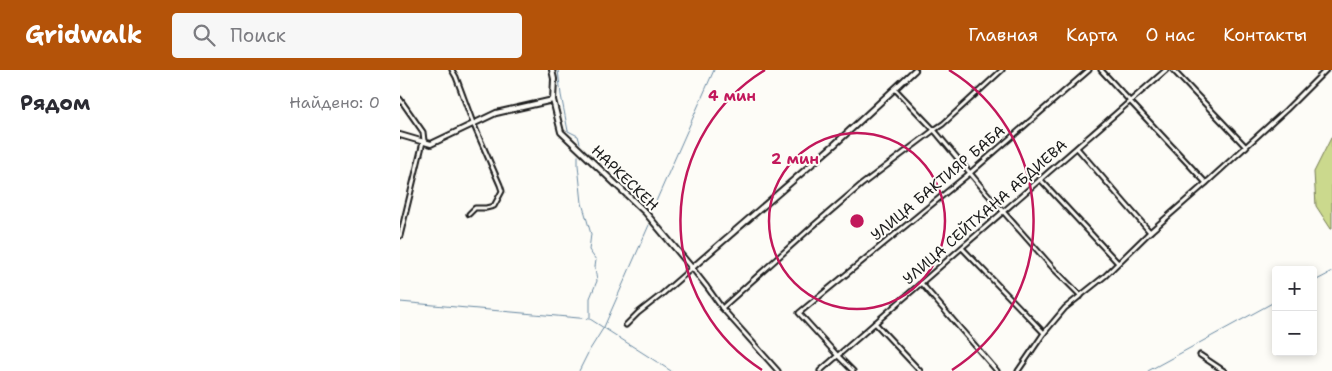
<!DOCTYPE html>
<html lang="ru">
<meta charset="utf-8">
<style>
:root{--surface:#fff;--page:#f7f7f7;--text:#2b2b33;--muted:#7c7c81;--line:#e1e1e2;--accent:#b45309}
body{margin:0;font-family:"Shantell Sans",sans-serif;background:var(--page);color:var(--text)}
.controls{position:absolute;right:15px;bottom:15px;display:grid;overflow:hidden;border-radius:5px;box-shadow:0 2px 8px #0003}
.controls button{width:45px;height:45px;display:grid;place-items:center;padding:0;border:0;border-bottom:1px solid var(--line);background:var(--surface);color:var(--text);font:25px sans-serif}
.list{margin:0;padding:0;list-style:none}
h2{display:flex;justify-content:space-between;align-items:center;height:65px;margin:0;padding:0 20px;font-size:21px}
h2 small{font-size:16px;font-weight:400;color:var(--muted)}
.icon{flex:none;width:28px;height:28px;fill:none;stroke:currentColor;stroke-width:2;stroke-linecap:round;stroke-linejoin:round}
.map{position:relative;flex:none;width:932px;height:301px;overflow:hidden}
header{display:flex;align-items:center;gap:30px;box-sizing:border-box;height:70px;padding:0 25px;background:var(--accent);color:#fff}
header strong{font-size:24px}
nav{display:flex;gap:28px;margin-inline-start:auto;font-size:18px}
.search{width:350px;height:45px;background:var(--page);display:flex;align-items:center;gap:12px;box-sizing:border-box;padding:0 18px;border-radius:5px;color:var(--muted);font-size:19px}
main{display:flex}
aside{flex:1;background:var(--surface)}
.map>svg:first-child{display:block}
</style>
<header>
<strong>Gridwalk</strong>
<div class="search"><svg class="icon" aria-label="search" viewBox="0 0 24 24"><circle cx="10" cy="10" r="6"/><path d="M15 15l6 6"/></svg>Поиск</div>
<nav><a>Главная</a><a>Карта</a><a>О нас</a><a>Контакты</a></nav>
</header>
<main>
<aside>
<h2>Рядом<small>Найдено: 0</small></h2>
<ul class="list">
</ul>
</aside>
<div class="map">
<svg width="932" height="301" viewBox="0 0 932 301">
<rect width="100%" height="100%" fill="#fdfcf7"/>
<filter id="ink" filterUnits="userSpaceOnUse"><feTurbulence type="fractalNoise" baseFrequency=".02" numOctaves="2"/><feDisplacementMap in="SourceGraphic" scale="10" xChannelSelector="R" yChannelSelector="G"/><feConvolveMatrix kernelMatrix="1 2 1 2 8 2 1 2 1" color-interpolation-filters="sRGB"/></filter>
<g filter="url(#ink)">
<polygon fill="#cbd98d" stroke="#747a54" points="932,66 932,159 931,159 916,136 914,102"/>
<g fill="none" stroke-linecap="round" stroke-linejoin="round">
<g stroke="#6989a2" stroke-width="1">
<polyline points="158,0 161,25 168,61 178,66 180,73"/>
<polyline points="178,86 178,95 182,133 191,164 189,180 196,190 195,197 197,211 190,228 190,248"/>
<polyline points="254,136 314,0"/>
<polyline points="913,212 932,202"/>
<polyline points="0,232 190,249 271,301"/>
<polyline points="179,301 189,281 204,257 249,155"/>
<polyline points="748,301 876,231"/>
</g>
<defs>
<g id="minor">
<polyline points="52,0 56,7 73,53 100,115 102,121 94,136 86,138 75,138 69,144"/>
<polyline points="701,0 806,113"/>
<polyline points="773,0 846,77"/>
<polyline points="495,19 534,60 585,121 653,198 681,226"/>
<polyline points="0,29 23,62 24,71"/>
<polyline points="677,78 750,162"/>
<polyline points="640,109 718,193"/>
<polyline points="0,166 23,72"/>
<polyline points="562,178 644,263"/>
<polyline points="521,213 597,301"/>
<polyline points="322,238 413,156 461,115 534,60 543,54 602,0"/>
<polyline points="475,253 520,301"/>
<polyline points="226,255 238,243 261,225 292,198 307,217 322,238 378,301"/>
<polyline points="800,285 824,301"/>
<polyline points="420,301 766,0"/>
<polyline points="453,301 438,286 399,243 570,103 689,0"/>
<polyline points="618,301 644,263 665,238 705,206 750,162 806,113 886,40 926,0"/>
</g>
<g id="tertiary">
<polyline points="152,0 154,9 153,30 161,62 245,142 292,198 434,75 515,0"/>
<polyline points="0,65 31,74 96,43 153,30"/>
</g>
</defs>
<use href="#minor" stroke="#1c1c1c" stroke-width="7"/>
<use href="#tertiary" stroke="#1c1c1c" stroke-width="8"/>
<use href="#minor" stroke="#fdfcf7" stroke-width="3"/>
<use href="#tertiary" stroke="#fdfcf7" stroke-width="4"/>
</g>
</g>
<g fill="none" stroke="#c2185b" stroke-width="2.5">
<circle cx="457" cy="151" r="88"/>
<path d="M362 300A177 177 0 0 1 365 0M549 0A177 177 0 0 1 552 300"/>
</g>
<g text-anchor="middle" dominant-baseline="central" stroke-width="4" stroke-linejoin="round" paint-order="stroke">
<g font-size="15" fill="#1c1c1c" stroke="#fdfcf7">
<text transform="translate(225 108) rotate(44)">НАРКЕСКЕН</text>
<text transform="translate(538 113) rotate(-40)">УЛИЦА БАКТИЯР БАБА</text>
<text transform="translate(585 142) rotate(-41)">УЛИЦА СЕЙТХАНА АБДИЕВА</text>
</g>
</g>
<circle cx="457" cy="151" r="8" fill="#c2185b" stroke="#fdfcf7" stroke-width="2.5"/>
<g font-size="15" text-anchor="middle" font-weight="bold" fill="#c2185b" stroke="#fdfcf7" stroke-width="4" stroke-linejoin="round" paint-order="stroke">
<text x="332" y="31">4 мин</text>
<text x="395" y="94">2 мин</text>
</g>
</svg>
<div class="controls">
<button>+</button>
<button>−</button>
</div>
</div>
</main>
